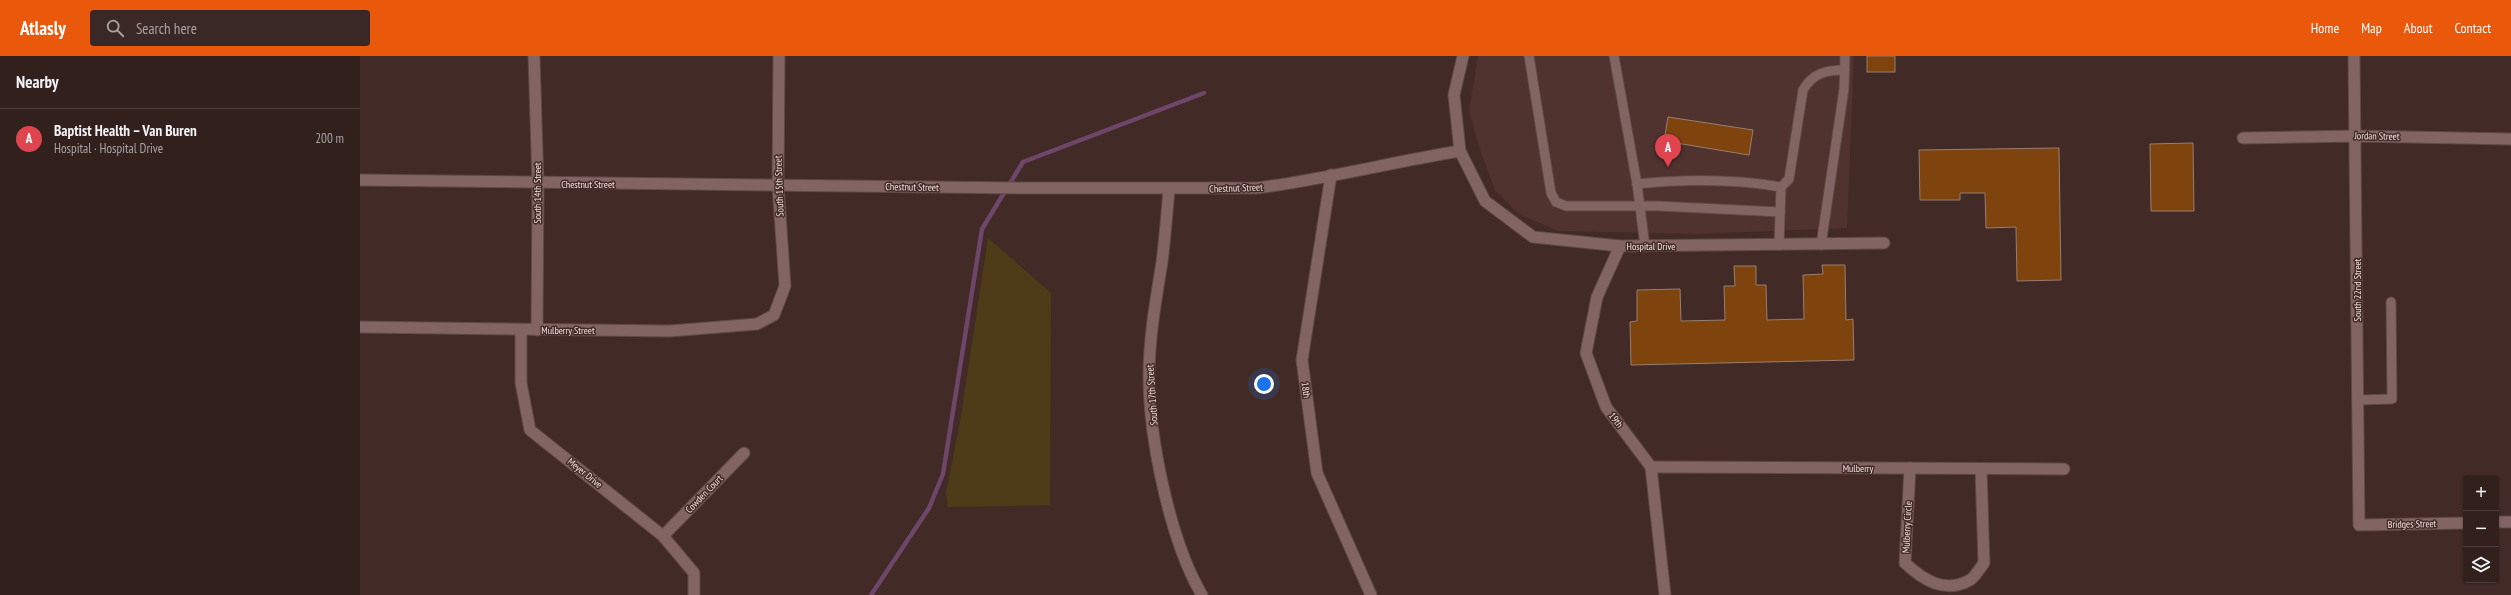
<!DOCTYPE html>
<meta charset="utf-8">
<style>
:root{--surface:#32201d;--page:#3a2826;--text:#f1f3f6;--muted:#a8a3a4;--line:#4d3e3b;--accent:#ea580c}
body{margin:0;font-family:"PT Sans Narrow",sans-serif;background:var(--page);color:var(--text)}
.controls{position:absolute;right:12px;bottom:12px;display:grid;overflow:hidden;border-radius:4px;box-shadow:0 1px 3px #0004}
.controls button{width:36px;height:36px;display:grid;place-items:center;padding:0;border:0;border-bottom:1px solid var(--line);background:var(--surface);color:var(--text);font:20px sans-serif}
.you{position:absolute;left:904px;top:328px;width:14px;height:14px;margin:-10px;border:3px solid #fff;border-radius:50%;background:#1a73e8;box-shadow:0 0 0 6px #1a73e833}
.badge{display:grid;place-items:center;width:26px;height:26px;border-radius:50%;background:var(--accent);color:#fff;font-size:13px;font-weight:700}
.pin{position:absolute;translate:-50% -33px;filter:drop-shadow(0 1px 2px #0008)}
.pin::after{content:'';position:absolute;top:21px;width:14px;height:12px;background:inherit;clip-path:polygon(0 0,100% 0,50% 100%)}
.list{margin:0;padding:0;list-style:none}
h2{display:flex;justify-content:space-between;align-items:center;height:52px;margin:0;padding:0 16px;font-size:17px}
h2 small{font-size:13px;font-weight:400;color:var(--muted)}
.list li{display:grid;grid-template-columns:26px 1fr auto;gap:12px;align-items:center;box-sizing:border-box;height:60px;padding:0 16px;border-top:1px solid var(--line)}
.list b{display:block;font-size:15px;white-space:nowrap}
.list p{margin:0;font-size:13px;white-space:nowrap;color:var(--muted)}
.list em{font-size:13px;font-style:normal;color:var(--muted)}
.icon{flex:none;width:22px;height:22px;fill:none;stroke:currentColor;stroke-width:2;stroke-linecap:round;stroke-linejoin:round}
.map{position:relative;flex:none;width:2151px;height:539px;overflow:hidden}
header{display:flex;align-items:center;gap:24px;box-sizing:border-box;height:56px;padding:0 20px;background:var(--accent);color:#fff}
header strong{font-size:19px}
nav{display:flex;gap:22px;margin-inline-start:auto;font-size:14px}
.search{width:280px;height:36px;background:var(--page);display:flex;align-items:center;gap:10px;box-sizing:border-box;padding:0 14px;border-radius:4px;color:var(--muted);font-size:15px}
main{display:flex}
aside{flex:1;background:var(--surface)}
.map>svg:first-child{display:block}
</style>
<header>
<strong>Atlasly</strong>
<div class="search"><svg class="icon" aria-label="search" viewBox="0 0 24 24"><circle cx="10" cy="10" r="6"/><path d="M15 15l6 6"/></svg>Search here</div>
<nav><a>Home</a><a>Map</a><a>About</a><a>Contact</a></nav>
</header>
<main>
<aside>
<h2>Nearby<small></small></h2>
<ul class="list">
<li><span class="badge" style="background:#e0444e">A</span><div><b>Baptist Health – Van Buren</b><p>Hospital · Hospital Drive</p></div><em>200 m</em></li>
</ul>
</aside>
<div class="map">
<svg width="2151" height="539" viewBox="0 0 2151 539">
<rect width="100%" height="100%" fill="#422a27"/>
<polygon fill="#50322f" points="1118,0 1494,0 1487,172 1336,178 1198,175 1159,158 1135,134 1118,88 1109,54"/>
<polygon fill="#4d3c17" points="628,182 691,237 690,449 588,451 586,437 600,366"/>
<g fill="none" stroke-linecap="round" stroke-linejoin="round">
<polyline stroke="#6e4669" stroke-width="4.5" points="511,539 569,452 583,418 622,173 663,106 844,37"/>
</g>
<g fill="#7f430e" stroke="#977f70">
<rect x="1507" y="0" width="28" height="16"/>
<polygon points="1308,61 1393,74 1389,99 1304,85"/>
<polygon points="1833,87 1834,155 1791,155 1790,88"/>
<polygon points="1699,92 1701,224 1657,225 1656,171 1626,172 1625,137 1600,137 1600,144 1560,144 1559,94"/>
<polygon points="1462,209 1485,209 1486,264 1493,263 1494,304 1271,309 1270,266 1277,265 1277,234 1320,233 1321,265 1365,264 1364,230 1375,230 1374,210 1396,210 1396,229 1406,229 1407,264 1444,263 1443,219 1463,218"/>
</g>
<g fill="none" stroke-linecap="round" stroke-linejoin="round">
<defs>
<g id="service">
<polyline points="1169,0 1191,137 1196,146 1206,150 1298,150 1420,156"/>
<polyline points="1254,0 1277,128 1285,190"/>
<path d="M1277 128C1324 123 1374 123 1421 131"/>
<path d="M1419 189 1421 131 1429 123 1443 34C1453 17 1466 14 1485 14"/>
<polyline points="1461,189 1484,33 1485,0"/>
<polyline points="1998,344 2032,343 2031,246"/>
</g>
<g id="minor">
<polyline points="174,0 178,128 177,274"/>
<polyline points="1103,0 1094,39 1100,95 1125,145 1173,181 1260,190 1524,187"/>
<polyline points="1994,0 1999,469 2106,467"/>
<polyline points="1883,82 1996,80 2151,83"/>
<polyline points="971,119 942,304 957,417 1011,539"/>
<path d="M0 124 658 132H897C966 123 1032 106 1100 95"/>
<path d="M809 133C807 157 805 182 802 206 796 244 789 281 789 320 789 382 810 485 842 539"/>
<polyline points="1260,190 1237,241 1226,297 1246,351 1291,411 1305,539"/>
<polyline points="0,271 310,275 397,268 414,259 425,230 418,129 419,0"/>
<polyline points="161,274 161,327 170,374 303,480 334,517 334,539"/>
<polyline points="1291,411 1704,413"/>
<path d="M1550 412 1545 507C1563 524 1585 538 1610 524 1615 521 1620 512 1624 507L1621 413"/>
<polyline points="2136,466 2151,466"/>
<polyline points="303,480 384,397"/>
</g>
</defs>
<use href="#service" stroke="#5d4946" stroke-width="11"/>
<use href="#minor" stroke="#5d4946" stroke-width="13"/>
<use href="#service" stroke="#826562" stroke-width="9"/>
<use href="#minor" stroke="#826562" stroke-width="11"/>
</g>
<g text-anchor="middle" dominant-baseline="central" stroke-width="3" stroke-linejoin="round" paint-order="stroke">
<g font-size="10" fill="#f4e4e1" stroke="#422a27">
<text transform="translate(2017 80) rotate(1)">Jordan Street</text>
<text x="228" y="128">Chestnut Street</text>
<text transform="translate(419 130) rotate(-92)">South 15th Street</text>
<text transform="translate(552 131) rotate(1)">Chestnut Street</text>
<text transform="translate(876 132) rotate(-2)">Chestnut Street</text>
<text transform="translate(177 137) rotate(-90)">South 14th Street</text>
<text x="1291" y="190">Hospital Drive</text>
<text transform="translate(1997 234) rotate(-90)">South 22nd Street</text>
<text x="208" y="274">Mulberry Street</text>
<text transform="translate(946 334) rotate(82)">18th</text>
<text transform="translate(792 339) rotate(-94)">South 17th Street</text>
<text transform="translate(1256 364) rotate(53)">19th</text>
<text x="1498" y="412">Mulberry</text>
<text transform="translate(225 417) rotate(39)">Meyer Drive</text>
<text transform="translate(344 438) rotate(-46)">Cowden Court</text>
<text transform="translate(2052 468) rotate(-1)">Bridges Street</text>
<text transform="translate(1547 471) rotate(-87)">Mulberry Circle</text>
</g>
</g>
</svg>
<div class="controls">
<button>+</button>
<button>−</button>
<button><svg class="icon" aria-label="layers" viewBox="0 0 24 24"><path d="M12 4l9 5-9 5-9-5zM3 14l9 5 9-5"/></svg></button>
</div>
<div class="you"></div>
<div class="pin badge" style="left:1308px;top:111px;background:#e0444e">A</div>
</div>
</main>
